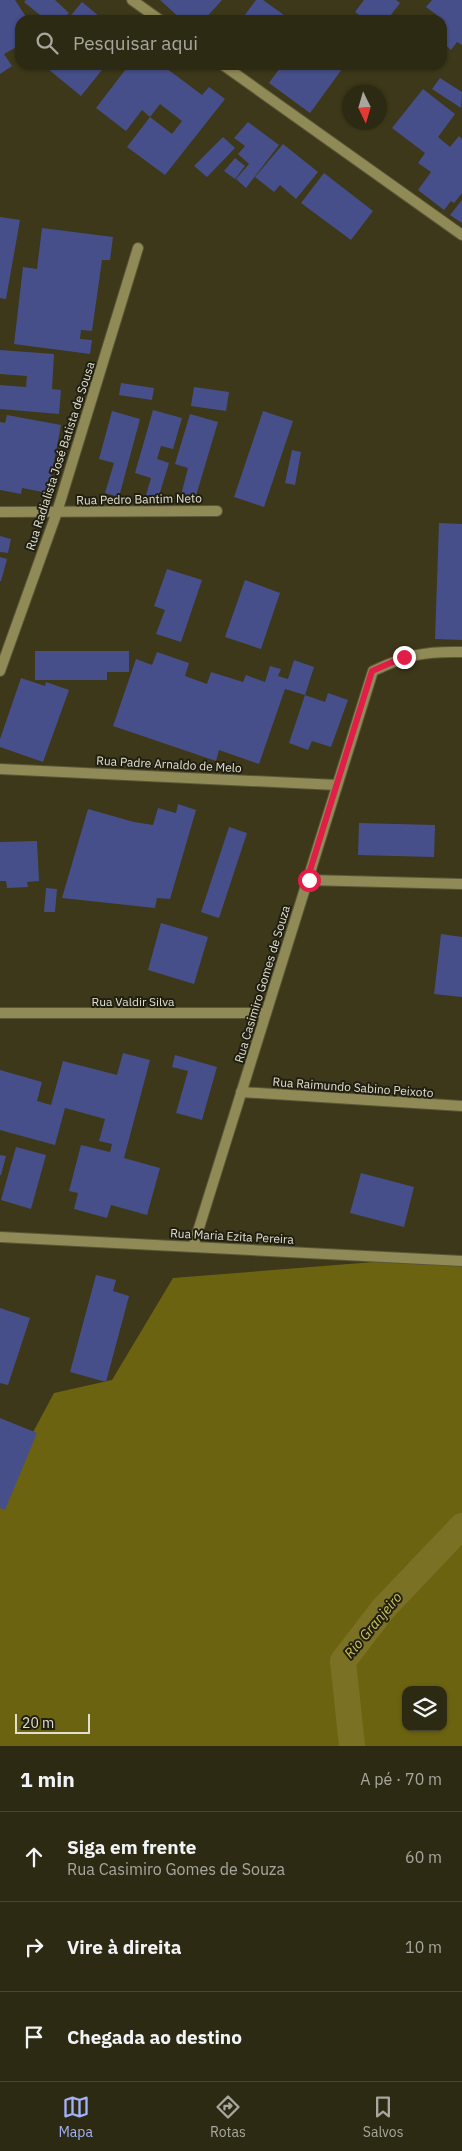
<!DOCTYPE html>
<html lang="pt">
<meta charset="utf-8">
<style>
:root{--surface:#2d2a13;--page:#35321c;--text:#f1f3f6;--muted:#a7a7a0;--line:#484633;--accent:#a4b2fc}
body{margin:0;font-family:"IBM Plex Sans",sans-serif;background:var(--page);color:var(--text)}
.controls{position:absolute;right:15px;bottom:15px;display:grid;overflow:hidden;border-radius:10px;box-shadow:0 1px 4px #0004}
.controls button{width:45px;height:45px;display:grid;place-items:center;padding:0;border:0;border-bottom:1px solid var(--line);background:var(--surface);color:var(--text);font:25px sans-serif}
.compass{position:absolute;left:342px;top:85px;width:45px;height:45px;border-radius:50%;background:var(--surface);box-shadow:0 1px 4px #0004;rotate:175deg}
.scale{position:absolute;left:15px;bottom:12px;width:75px;box-sizing:border-box;padding-left:5px;border:2px solid #e1dfcd;border-top:0;font-size:14px;line-height:18px;white-space:nowrap;color:#e1dfcd;-webkit-text-stroke:4px #211f12;paint-order:stroke}
.stop{position:absolute;width:15px;height:15px;margin:-11px;border:4px solid #e11d48;border-radius:50%;background:#fff}
.stop.end{background:#e11d48;border-color:#fff;box-shadow:0 1px 5px #0008}
.list{margin:0;padding:0;list-style:none}
h2{display:flex;justify-content:space-between;align-items:center;height:65px;margin:0;padding:0 20px;font-size:21px}
h2 small{font-size:16px;font-weight:400;color:var(--muted)}
.list li{display:grid;grid-template-columns:32px 1fr auto;gap:15px;align-items:center;box-sizing:border-box;height:90px;padding:0 20px;border-top:1px solid var(--line)}
.list b{display:block;font-size:19px;white-space:nowrap}
.list p{margin:0;font-size:16px;white-space:nowrap;color:var(--muted)}
.list em{font-size:16px;font-style:normal;color:var(--muted)}
.icon{flex:none;width:28px;height:28px;fill:none;stroke:currentColor;stroke-width:2;stroke-linecap:round;stroke-linejoin:round}
.map{position:relative;flex:none;width:462px;height:1746px;overflow:hidden}
.search{position:absolute;background:var(--surface);box-shadow:0 1px 4px #0004;left:15px;right:15px;top:15px;height:55px;display:flex;align-items:center;gap:12px;box-sizing:border-box;padding:0 18px;border-radius:15px;color:var(--muted);font-size:19px}
.sheet{height:335px;background:var(--surface)}
nav{display:flex;justify-content:space-around;align-items:center;box-sizing:border-box;height:70px;border-top:1px solid var(--line);background:var(--surface);font-size:14px;color:var(--muted)}
nav a{display:grid;justify-items:center;gap:2px}
nav .on{color:var(--accent)}
.map>svg:first-child{display:block}
</style>
<div class="map">
<svg width="462" height="1746" viewBox="0 0 462 1746">
<rect width="100%" height="100%" fill="#3c3819"/>
<path fill="#6c6311" fill-rule="evenodd" d="M462 1255V1746H0V1494L54 1393 112 1380 173 1278ZM406 1690H443V1727H406Z"/>
<g fill="none" stroke-linecap="round" stroke-linejoin="round">
<polyline stroke="#7a7124" stroke-width="26" points="352,1746 343,1661 383,1609 462,1526"/>
</g>
<g fill="#474f8a">
<polygon points="0,0 15,0 28,20 20,20 20,45 4,54 12,66 0,74"/>
<polygon points="26,0 55,0 69,13 62,20 46,20 24,2"/>
<polygon points="160,0 222,0 204,20 182,20"/>
<polygon points="256,0 263,0 284,15 280,20 241,20"/>
<polygon points="364,0 396,0 400,3 387,20 366,20 355,12"/>
<polygon points="432,0 462,0 462,45 457,42 451,50 442,42 442,24 445,21 426,7"/>
<polygon points="82,2 100,17 103,20 67,20"/>
<polygon points="43,65 96,65 102,70 81,96"/>
<polygon points="129,65 162,65 202,95 209,87 225,99 165,175 127,147 150,117 172,134 182,121 160,104 150,117 142,110 126,131 96,108"/>
<polygon points="282,65 345,65 310,113 269,83"/>
<polygon points="440,78 462,92 461,108 432,89"/>
<polygon points="423,89 455,114 438,137 450,147 459,136 462,139 462,193 454,203 451,201 444,210 418,190 431,172 418,163 425,153 392,128"/>
<polygon points="248,122 279,145 246,188 236,179 249,164 238,154 245,146 234,138"/>
<polygon points="223,137 235,148 207,177 194,166"/>
<polygon points="283,144 318,172 296,199 280,185 274,192 255,177"/>
<polygon points="235,158 245,166 235,179 224,171"/>
<polygon points="324,173 373,211 351,240 301,203"/>
<polygon points="462,200 462,223 450,215"/>
<polygon points="0,217 20,220 6,299 0,298"/>
<polygon points="42,228 113,237 110,260 102,260 92,331 81,330 80,339 92,340 90,354 14,344 23,267 37,269"/>
<polygon points="0,350 54,354 52,389 61,390 59,414 0,409 0,385 26,387 27,376 0,374"/>
<polygon points="121,383 154,388 152,400 119,395"/>
<polygon points="194,387 229,392 226,411 191,406"/>
<polygon points="153,410 182,418 173,449 161,446 157,459 169,463 158,499 146,495 151,478 135,473"/>
<polygon points="112,411 140,419 119,497 105,493 114,463 99,459"/>
<polygon points="263,411 293,421 264,507 234,497"/>
<polygon points="190,414 218,422 195,499 181,495 188,468 175,464"/>
<polygon points="7,415 61,425 48,493 22,488 21,494 0,490 0,422 5,423"/>
<polygon points="292,450 301,452 295,485 285,483"/>
<polygon points="439,523 462,524 462,640 435,639"/>
<polygon points="0,536 11,539 8,553 0,552"/>
<polygon points="0,557 7,559 1,581 0,581"/>
<polygon points="167,569 202,580 181,642 156,634 165,610 154,606"/>
<polygon points="245,580 280,593 261,649 225,637"/>
<polygon points="35,651 129,651 129,672 107,672 107,680 35,680"/>
<polygon points="157,652 189,663 185,676 207,684 211,672 243,682 246,675 265,682 270,666 281,669 278,676 288,679 294,660 314,667 305,695 285,689 259,764 219,750 216,761 113,726 136,659 152,665"/>
<polygon points="21,678 45,686 46,682 69,690 43,762 0,747 0,739"/>
<polygon points="328,693 348,700 331,747 312,741 308,750 289,743 305,695 325,702"/>
<polygon points="178,804 196,810 170,899 157,898 155,908 62,898 88,809 134,822 153,825 158,808 176,813"/>
<polygon points="359,823 435,825 434,857 358,855"/>
<polygon points="229,827 247,833 219,918 201,912"/>
<polygon points="37,841 39,881 27,882 28,887 7,888 6,881 0,881 0,842"/>
<polygon points="46,888 57,889 55,912 44,912"/>
<polygon points="161,923 208,937 194,984 148,970"/>
<polygon points="441,934 462,937 462,997 434,994"/>
<polygon points="123,1053 150,1060 124,1158 160,1168 147,1215 111,1205 107,1218 74,1209 78,1193 69,1191 81,1145 110,1152 112,1144 99,1141 105,1119 65,1108 55,1145 0,1130 0,1070 42,1082 37,1101 51,1105 63,1061 117,1075"/>
<polygon points="175,1055 217,1067 202,1120 176,1113 188,1071 172,1067"/>
<polygon points="16,1147 46,1155 31,1209 1,1200"/>
<polygon points="0,1155 6,1156 1,1175 0,1175"/>
<polygon points="361,1173 414,1187 404,1227 350,1213"/>
<polygon points="96,1275 116,1280 113,1291 129,1296 106,1382 70,1372"/>
<polygon points="0,1308 30,1318 8,1385 0,1383"/>
<polygon points="0,1418 37,1433 5,1510 0,1508"/>
</g>
<g fill="none" stroke-linecap="round" stroke-linejoin="round">
<defs>
<g id="street">
<polyline points="132,0 160,20"/>
<polyline points="223,65 462,235"/>
<polyline points="0,512 217,511"/>
<polyline points="0,671 57,512 138,248"/>
<polyline points="0,769 337,785"/>
<polyline points="307,880 462,884"/>
<polyline points="0,1013 266,1013"/>
<polyline points="241,1092 462,1106"/>
<polyline points="0,1237 462,1261"/>
<path d="M193 1247 373 671C407 655 424 651 462 652"/>
</g>
</defs>
<use href="#street" stroke="#5a5639" stroke-width="12"/>
<use href="#street" stroke="#908a57" stroke-width="10"/>
</g>
<g fill="none" stroke-linecap="round" stroke-linejoin="round">
<polyline stroke="#e11d48" stroke-width="6" points="309,880 307,880 372,671 404,657"/>
</g>
<g text-anchor="middle" dominant-baseline="central" stroke-width="4" stroke-linejoin="round" paint-order="stroke">
<g font-size="12" fill="#e1dfcd" stroke="#211f12">
<text transform="translate(60 456) rotate(-72)">Rua Radialista José Batista de Sousa</text>
<text transform="translate(139 499) rotate(-1)">Rua Pedro Bantim Neto</text>
<text transform="translate(169 764) rotate(3)">Rua Padre Arnaldo de Melo</text>
<text transform="translate(262 984) rotate(-73)">Rua Casimiro Gomes de Souza</text>
<text x="133" y="1001">Rua Valdir Silva</text>
<text transform="translate(353 1087) rotate(4)">Rua Raimundo Sabino Peixoto</text>
<text transform="translate(232 1236) rotate(3)">Rua Maria Ezita Pereira</text>
</g>
<g font-size="14" font-style="italic" fill="#d1c45b" stroke="#211f12">
<text transform="translate(373 1625) rotate(-50)">Rio Granjeiro</text>
</g>
</g>
</svg>
<div class="controls">
<button><svg class="icon" aria-label="layers" viewBox="0 0 24 24"><path d="M12 4l9 5-9 5-9-5zM3 14l9 5 9-5"/></svg></button>
</div>
<svg class="compass" viewBox="-18 -18 36 36"><path d="M0-13l5 13h-10z" fill="#e53935"/><path d="M0 13l5-13h-10z" fill="#a7a7a0"/></svg>
<div class="scale">20 m</div>
<div class="stop" style="left:309px;top:880px"></div>
<div class="stop end" style="left:404px;top:657px"></div>
<div class="search"><svg class="icon" aria-label="search" viewBox="0 0 24 24"><circle cx="10" cy="10" r="6"/><path d="M15 15l6 6"/></svg>Pesquisar aqui</div>
</div>
<section class="sheet">
<h2>1 min<small>A pé · 70 m</small></h2>
<ul class="list">
<li><svg class="icon" aria-label="ahead" viewBox="0 0 24 24"><path d="M12 20V5M6 11l6-6 6 6"/></svg><div><b>Siga em frente</b><p>Rua Casimiro Gomes de Souza</p></div><em>60 m</em></li>
<li><svg class="icon" aria-label="right" viewBox="0 0 24 24"><path d="M7 20v-9h11M14 6l5 5-5 5"/></svg><div><b>Vire à direita</b></div><em>10 m</em></li>
<li><svg class="icon" aria-label="arrive" viewBox="0 0 24 24"><path d="M6 21V4h12l-3 4 3 4H6"/></svg><div><b>Chegada ao destino</b></div></li>
</ul>
</section>
<nav>
<a class="on"><svg class="icon" aria-label="map" viewBox="0 0 24 24"><path d="M3 6l6-2 6 2 6-2v14l-6 2-6-2-6 2zM9 4v14M15 6v14"/></svg>Mapa</a>
<a><svg class="icon" aria-label="directions" viewBox="0 0 24 24"><path d="M12 3l9 9-9 9-9-9zM9 14v-3h6M13 9l2 2-2 2"/></svg>Rotas</a>
<a><svg class="icon" aria-label="saved" viewBox="0 0 24 24"><path d="M7 4h10v16l-5-4-5 4z"/></svg>Salvos</a>
</nav>
